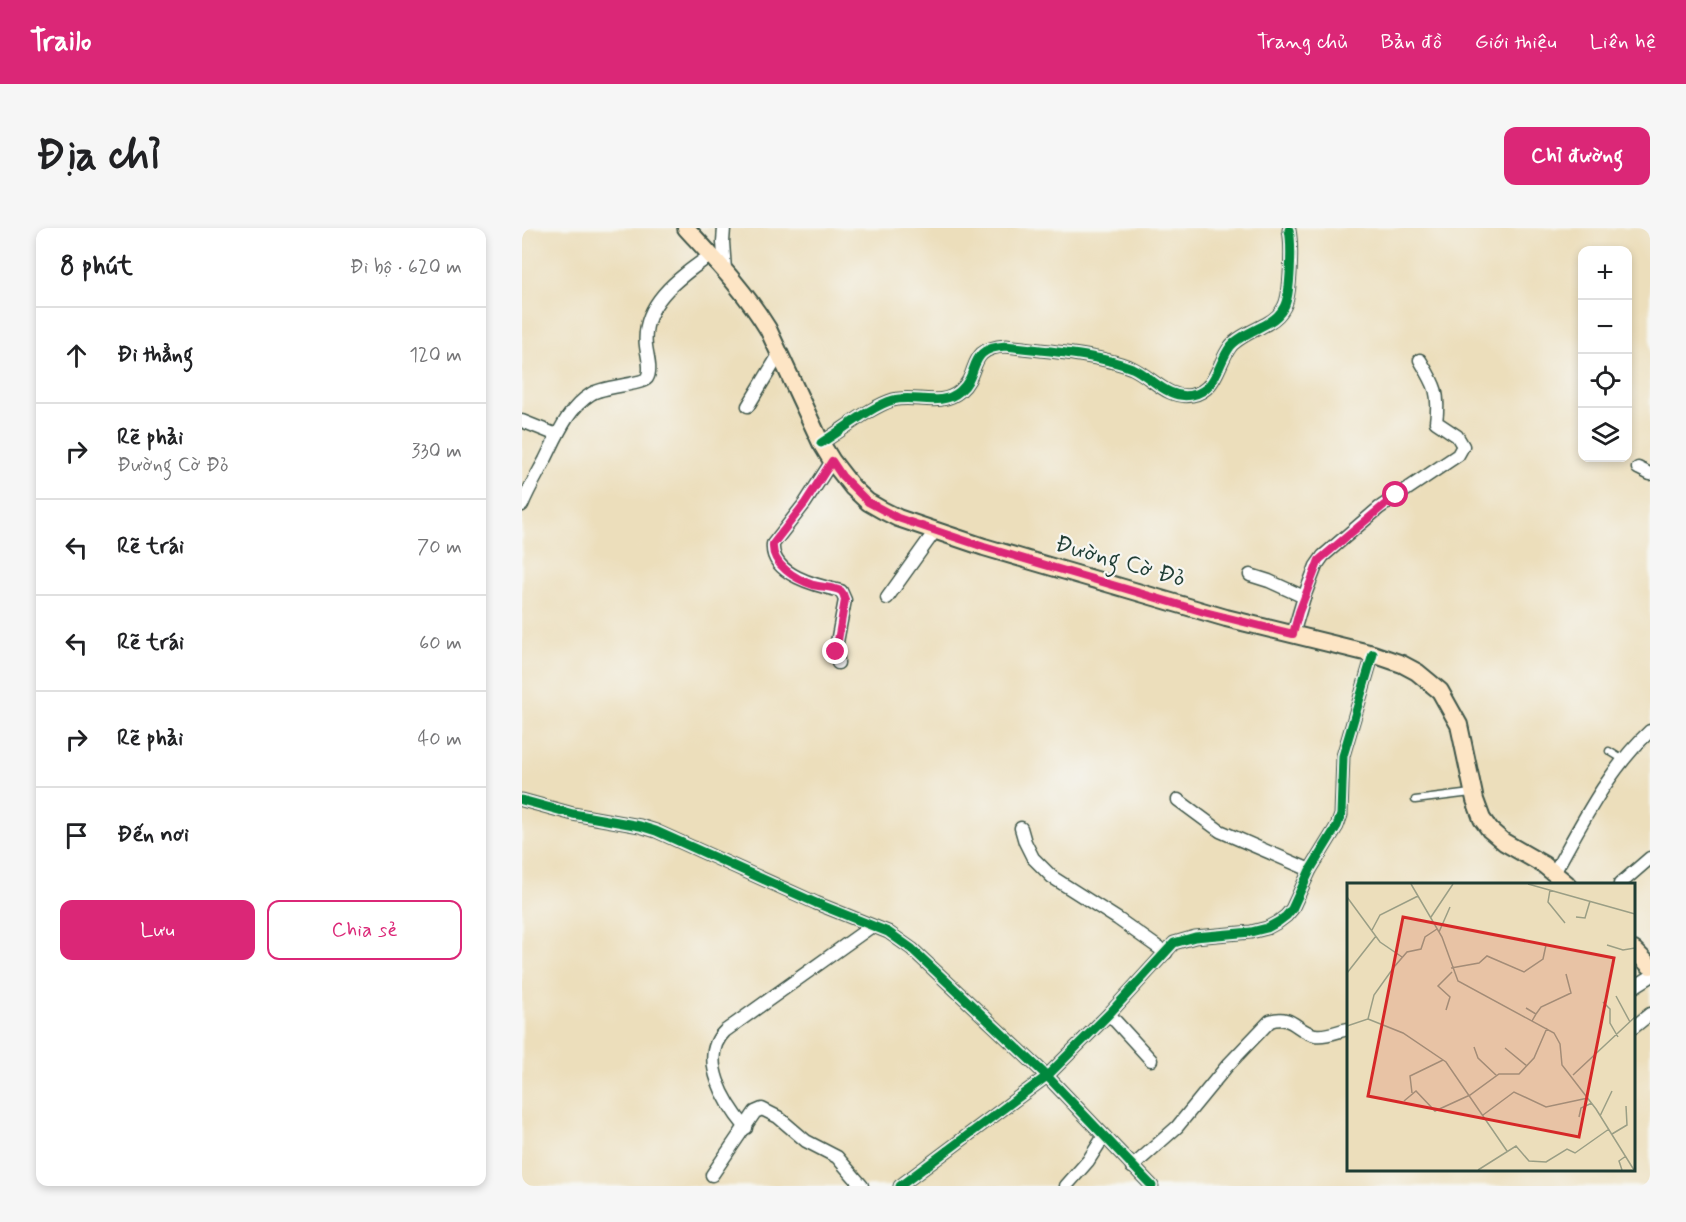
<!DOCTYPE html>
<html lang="vi">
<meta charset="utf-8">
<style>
:root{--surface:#fff;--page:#f6f6f6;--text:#202124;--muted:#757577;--line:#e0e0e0;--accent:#db2777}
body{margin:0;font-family:Mynerve,sans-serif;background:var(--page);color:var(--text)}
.controls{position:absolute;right:18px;top:18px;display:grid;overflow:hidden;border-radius:12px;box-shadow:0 3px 9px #0003}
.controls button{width:54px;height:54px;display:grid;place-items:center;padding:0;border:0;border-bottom:2px solid var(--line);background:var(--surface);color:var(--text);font:30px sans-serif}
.stop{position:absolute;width:18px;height:18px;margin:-14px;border:4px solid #db2777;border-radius:50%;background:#fff}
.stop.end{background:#db2777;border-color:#fff;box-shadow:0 2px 6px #0008}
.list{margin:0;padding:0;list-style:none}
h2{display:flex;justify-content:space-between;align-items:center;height:78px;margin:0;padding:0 24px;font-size:26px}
h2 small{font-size:20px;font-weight:400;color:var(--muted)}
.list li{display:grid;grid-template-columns:39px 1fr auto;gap:18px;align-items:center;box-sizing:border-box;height:96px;padding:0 24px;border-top:2px solid var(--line)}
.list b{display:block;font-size:22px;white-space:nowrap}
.list p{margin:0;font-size:20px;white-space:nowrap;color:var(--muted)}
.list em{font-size:20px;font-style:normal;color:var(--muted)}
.actions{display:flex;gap:12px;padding:18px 24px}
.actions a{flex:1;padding:14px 0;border:2px solid var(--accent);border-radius:12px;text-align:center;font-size:21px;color:var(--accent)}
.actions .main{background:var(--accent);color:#fff}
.icon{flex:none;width:33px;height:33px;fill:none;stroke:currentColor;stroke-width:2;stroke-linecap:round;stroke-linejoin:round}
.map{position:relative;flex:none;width:1128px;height:958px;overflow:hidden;border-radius:12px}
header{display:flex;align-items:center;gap:36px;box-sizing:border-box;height:84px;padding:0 30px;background:var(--accent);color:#fff}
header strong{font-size:28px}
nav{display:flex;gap:33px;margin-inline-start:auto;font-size:21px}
.intro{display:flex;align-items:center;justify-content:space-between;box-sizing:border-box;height:144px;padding:0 36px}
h1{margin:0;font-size:42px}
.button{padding:15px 27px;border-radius:12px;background:var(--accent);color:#fff;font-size:21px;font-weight:700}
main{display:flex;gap:36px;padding:0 36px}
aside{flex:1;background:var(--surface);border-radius:12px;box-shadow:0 3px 9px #0003}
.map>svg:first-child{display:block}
</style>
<header>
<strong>Trailo</strong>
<nav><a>Trang chủ</a><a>Bản đồ</a><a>Giới thiệu</a><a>Liên hệ</a></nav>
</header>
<div class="intro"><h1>Địa chỉ</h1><a class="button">Chỉ đường</a></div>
<main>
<aside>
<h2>8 phút<small>Đi bộ · 620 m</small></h2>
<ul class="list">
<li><svg class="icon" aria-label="ahead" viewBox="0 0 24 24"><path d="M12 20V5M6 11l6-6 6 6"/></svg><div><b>Đi thẳng</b></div><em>120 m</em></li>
<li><svg class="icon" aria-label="right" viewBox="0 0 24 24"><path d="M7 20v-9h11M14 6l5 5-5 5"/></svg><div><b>Rẽ phải</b><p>Đường Cờ Đỏ</p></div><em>330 m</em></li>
<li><svg class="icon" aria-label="left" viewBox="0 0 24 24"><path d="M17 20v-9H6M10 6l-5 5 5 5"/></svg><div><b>Rẽ trái</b></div><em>70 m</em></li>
<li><svg class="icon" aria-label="left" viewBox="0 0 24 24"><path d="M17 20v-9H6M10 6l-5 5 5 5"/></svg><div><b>Rẽ trái</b></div><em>60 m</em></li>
<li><svg class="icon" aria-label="right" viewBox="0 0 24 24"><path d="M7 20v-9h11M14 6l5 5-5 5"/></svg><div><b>Rẽ phải</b></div><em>40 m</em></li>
<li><svg class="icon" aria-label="arrive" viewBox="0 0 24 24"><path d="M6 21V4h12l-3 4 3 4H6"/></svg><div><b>Đến nơi</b></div></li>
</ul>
<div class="actions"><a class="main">Lưu</a><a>Chia sẻ</a></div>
</aside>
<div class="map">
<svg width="1128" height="958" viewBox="0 0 1128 958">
<rect width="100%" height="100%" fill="#f6f6f2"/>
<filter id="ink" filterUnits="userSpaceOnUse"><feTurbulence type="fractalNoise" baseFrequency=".0167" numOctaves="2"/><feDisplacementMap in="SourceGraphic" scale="12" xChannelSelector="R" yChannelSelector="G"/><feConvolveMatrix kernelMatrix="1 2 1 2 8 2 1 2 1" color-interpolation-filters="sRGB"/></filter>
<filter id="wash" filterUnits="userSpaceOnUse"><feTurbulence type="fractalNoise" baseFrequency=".008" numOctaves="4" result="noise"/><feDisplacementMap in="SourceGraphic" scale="24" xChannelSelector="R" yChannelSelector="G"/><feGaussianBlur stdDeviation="1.35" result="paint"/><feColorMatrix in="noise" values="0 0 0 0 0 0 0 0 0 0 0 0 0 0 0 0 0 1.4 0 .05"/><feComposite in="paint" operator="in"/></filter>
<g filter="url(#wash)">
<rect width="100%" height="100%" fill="#ecdebb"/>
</g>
<g filter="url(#ink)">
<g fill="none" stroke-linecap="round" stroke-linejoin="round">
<defs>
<g id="service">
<polyline points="1087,523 1100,531"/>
<polyline points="893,572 949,565"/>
</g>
<g id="minor">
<polyline points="202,0 201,14 203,42"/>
<polyline points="226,178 258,125"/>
<polyline points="0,193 35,207"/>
<path d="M299 215C319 203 350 178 371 172 392 166 419 180 438 163 459 145 444 120 484 118 521 123 576 126 610 140 630 149 646 172 670 167 694 163 696 135 708 119 715 109 736 101 746 95 753 91 759 85 762 79 769 67 770 16 767 2"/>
<path d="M310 233 283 275 251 316C248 347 296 358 319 363L323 372 315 414 316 435"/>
<polyline points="1116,240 1128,246"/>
<path d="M0 277C6 262 15 247 23 232 35 208 45 181 69 166 81 158 119 157 125 150 130 142 125 127 124 118 119 75 158 49 189 27"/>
<polyline points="728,347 747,353 782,369 771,406"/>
<path d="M782 369 794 338 801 328 857 280 936 227 941 218 935 208 914 194C918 164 913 157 898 132"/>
<polyline points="365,370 413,303"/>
<polyline points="0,572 51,586 118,598 134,603 294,675 366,704 390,721 525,848 630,958"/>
<polyline points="656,572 698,603 788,642"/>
<polyline points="499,600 503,614 511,630 530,649 596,691 644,725"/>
<path d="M1032 645C1060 595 1086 542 1128 503"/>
<polyline points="1098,656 1128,630"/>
<polyline points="1112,759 1128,749"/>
<polyline points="587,786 629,832"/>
<polyline points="1112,799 1128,786"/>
<path d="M224 900C204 876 175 830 203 803L350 698"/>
<path d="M610 939 655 899 705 838 748 793C771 786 774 803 793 807 804 809 816 803 826 801"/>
<polyline points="190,947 233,884 240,881 256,889 284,913 315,929 340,958"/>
<polyline points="378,958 525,848 587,786 652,715 673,709 729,704 745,700 756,694 764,688 770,681 788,642 815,598 819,587 821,528 851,426"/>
<polyline points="544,958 566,933 582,908"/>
</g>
<g id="secondary">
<path d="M164 0C194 33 223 63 246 101L299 215 310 233 331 260 346 274 360 282 376 290 462 319 704 390 851 426 880 436 895 444 918 463 937 497 953 572 960 591 968 602 982 614 1022 637 1045 656"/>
<polyline points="1112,722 1128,738"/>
</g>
</defs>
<use href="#service" stroke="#3e5548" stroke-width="9"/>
<use href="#minor" stroke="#3e5548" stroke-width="15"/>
<use href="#secondary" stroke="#3e5548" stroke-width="20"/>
<use href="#service" stroke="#fff" stroke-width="6"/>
<use href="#minor" stroke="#fff" stroke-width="12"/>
<use href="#secondary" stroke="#fde5c5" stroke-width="16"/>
<defs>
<g id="cycleway">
<path d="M299 215C319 203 350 178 371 172 392 166 419 180 438 163 459 145 444 120 484 118 521 123 576 126 610 140 630 149 646 172 670 167 694 163 696 135 708 119 715 109 736 101 746 95 753 91 759 85 762 79 769 67 770 16 767 2"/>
<polyline points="0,572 51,586 118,598 134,603 294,675 366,704 390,721 525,848 630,958"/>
<polyline points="378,958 525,848 587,786 652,715 673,709 729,704 745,700 756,694 764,688 770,681 788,642 815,598 819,587 821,528 851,426"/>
</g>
</defs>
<use href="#cycleway" stroke="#f6f6f2" stroke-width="13"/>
<use href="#cycleway" stroke="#00873e" stroke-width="9"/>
</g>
</g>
<g fill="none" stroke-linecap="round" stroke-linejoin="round" filter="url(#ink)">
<path stroke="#db2777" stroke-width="8" d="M314 424 323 372C322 368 322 366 319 363 312 359 299 359 291 357 274 351 249 337 251 316L283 275 310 233 320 248 346 274 376 290 462 319 682 384 771 406 777 384 797 332 874 267"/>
</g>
<g text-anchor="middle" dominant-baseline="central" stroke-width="4.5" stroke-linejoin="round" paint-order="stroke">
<g font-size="24" fill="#1f3d34" stroke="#f6f6f2">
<text transform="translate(598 334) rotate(16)">Đường Cờ Đỏ</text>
</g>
</g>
<g transform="translate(825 655)">
<rect width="288" height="288" fill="#ecdebb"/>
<path fill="none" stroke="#9a9e85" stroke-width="1.5" d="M64 1 95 54 111 98 207 150 213 161 215 182 249 226 287 287M181 1 288 31M203 7 201 19 218 40M0 14 33 59 55 74M84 34 106 1M229 34 238 35 243 18M25 47 33 32 71 13M92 49 103 24M260 62 276 67 288 65M104 85 132 80 140 73 177 89 196 76 199 62M0 90 29 53M269 113 283 139M256 119 263 126V140L271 154M179 125 189 131 185 138M99 127 103 114 91 103 105 89M189 131 194 124 224 110 219 91M21 136 56 150 99 179 160 268M0 143 21 136 27 112 47 84 60 69 74 66 78 54 90 46M127 164 131 175 150 193M158 165 180 183M226 192 288 134M65 210 63 193 96 177M57 218 69 208 88 228 123 212 152 191H172L187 175 200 145M136 232 167 209 199 224 241 215M253 233 265 208M232 234 234 225 245 220M265 251 280 242 279 223M131 287 169 263 182 278 199 279 220 266 228 270 262 246M275 287 272 278 279 273"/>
<path fill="#d62828" fill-opacity="0.15" stroke="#d62828" stroke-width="3" d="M56 34 267 75 232 254 21 213Z"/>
<rect width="288" height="288" fill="none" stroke="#1f3d34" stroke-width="3"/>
</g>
</svg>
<div class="controls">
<button>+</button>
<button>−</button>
<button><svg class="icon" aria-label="locate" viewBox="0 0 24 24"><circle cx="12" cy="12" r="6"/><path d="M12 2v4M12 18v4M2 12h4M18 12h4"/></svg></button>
<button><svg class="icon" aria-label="layers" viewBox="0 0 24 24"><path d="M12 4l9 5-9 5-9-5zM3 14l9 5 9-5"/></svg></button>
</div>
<div class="stop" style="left:874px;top:267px"></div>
<div class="stop end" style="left:314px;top:424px"></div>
</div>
</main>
